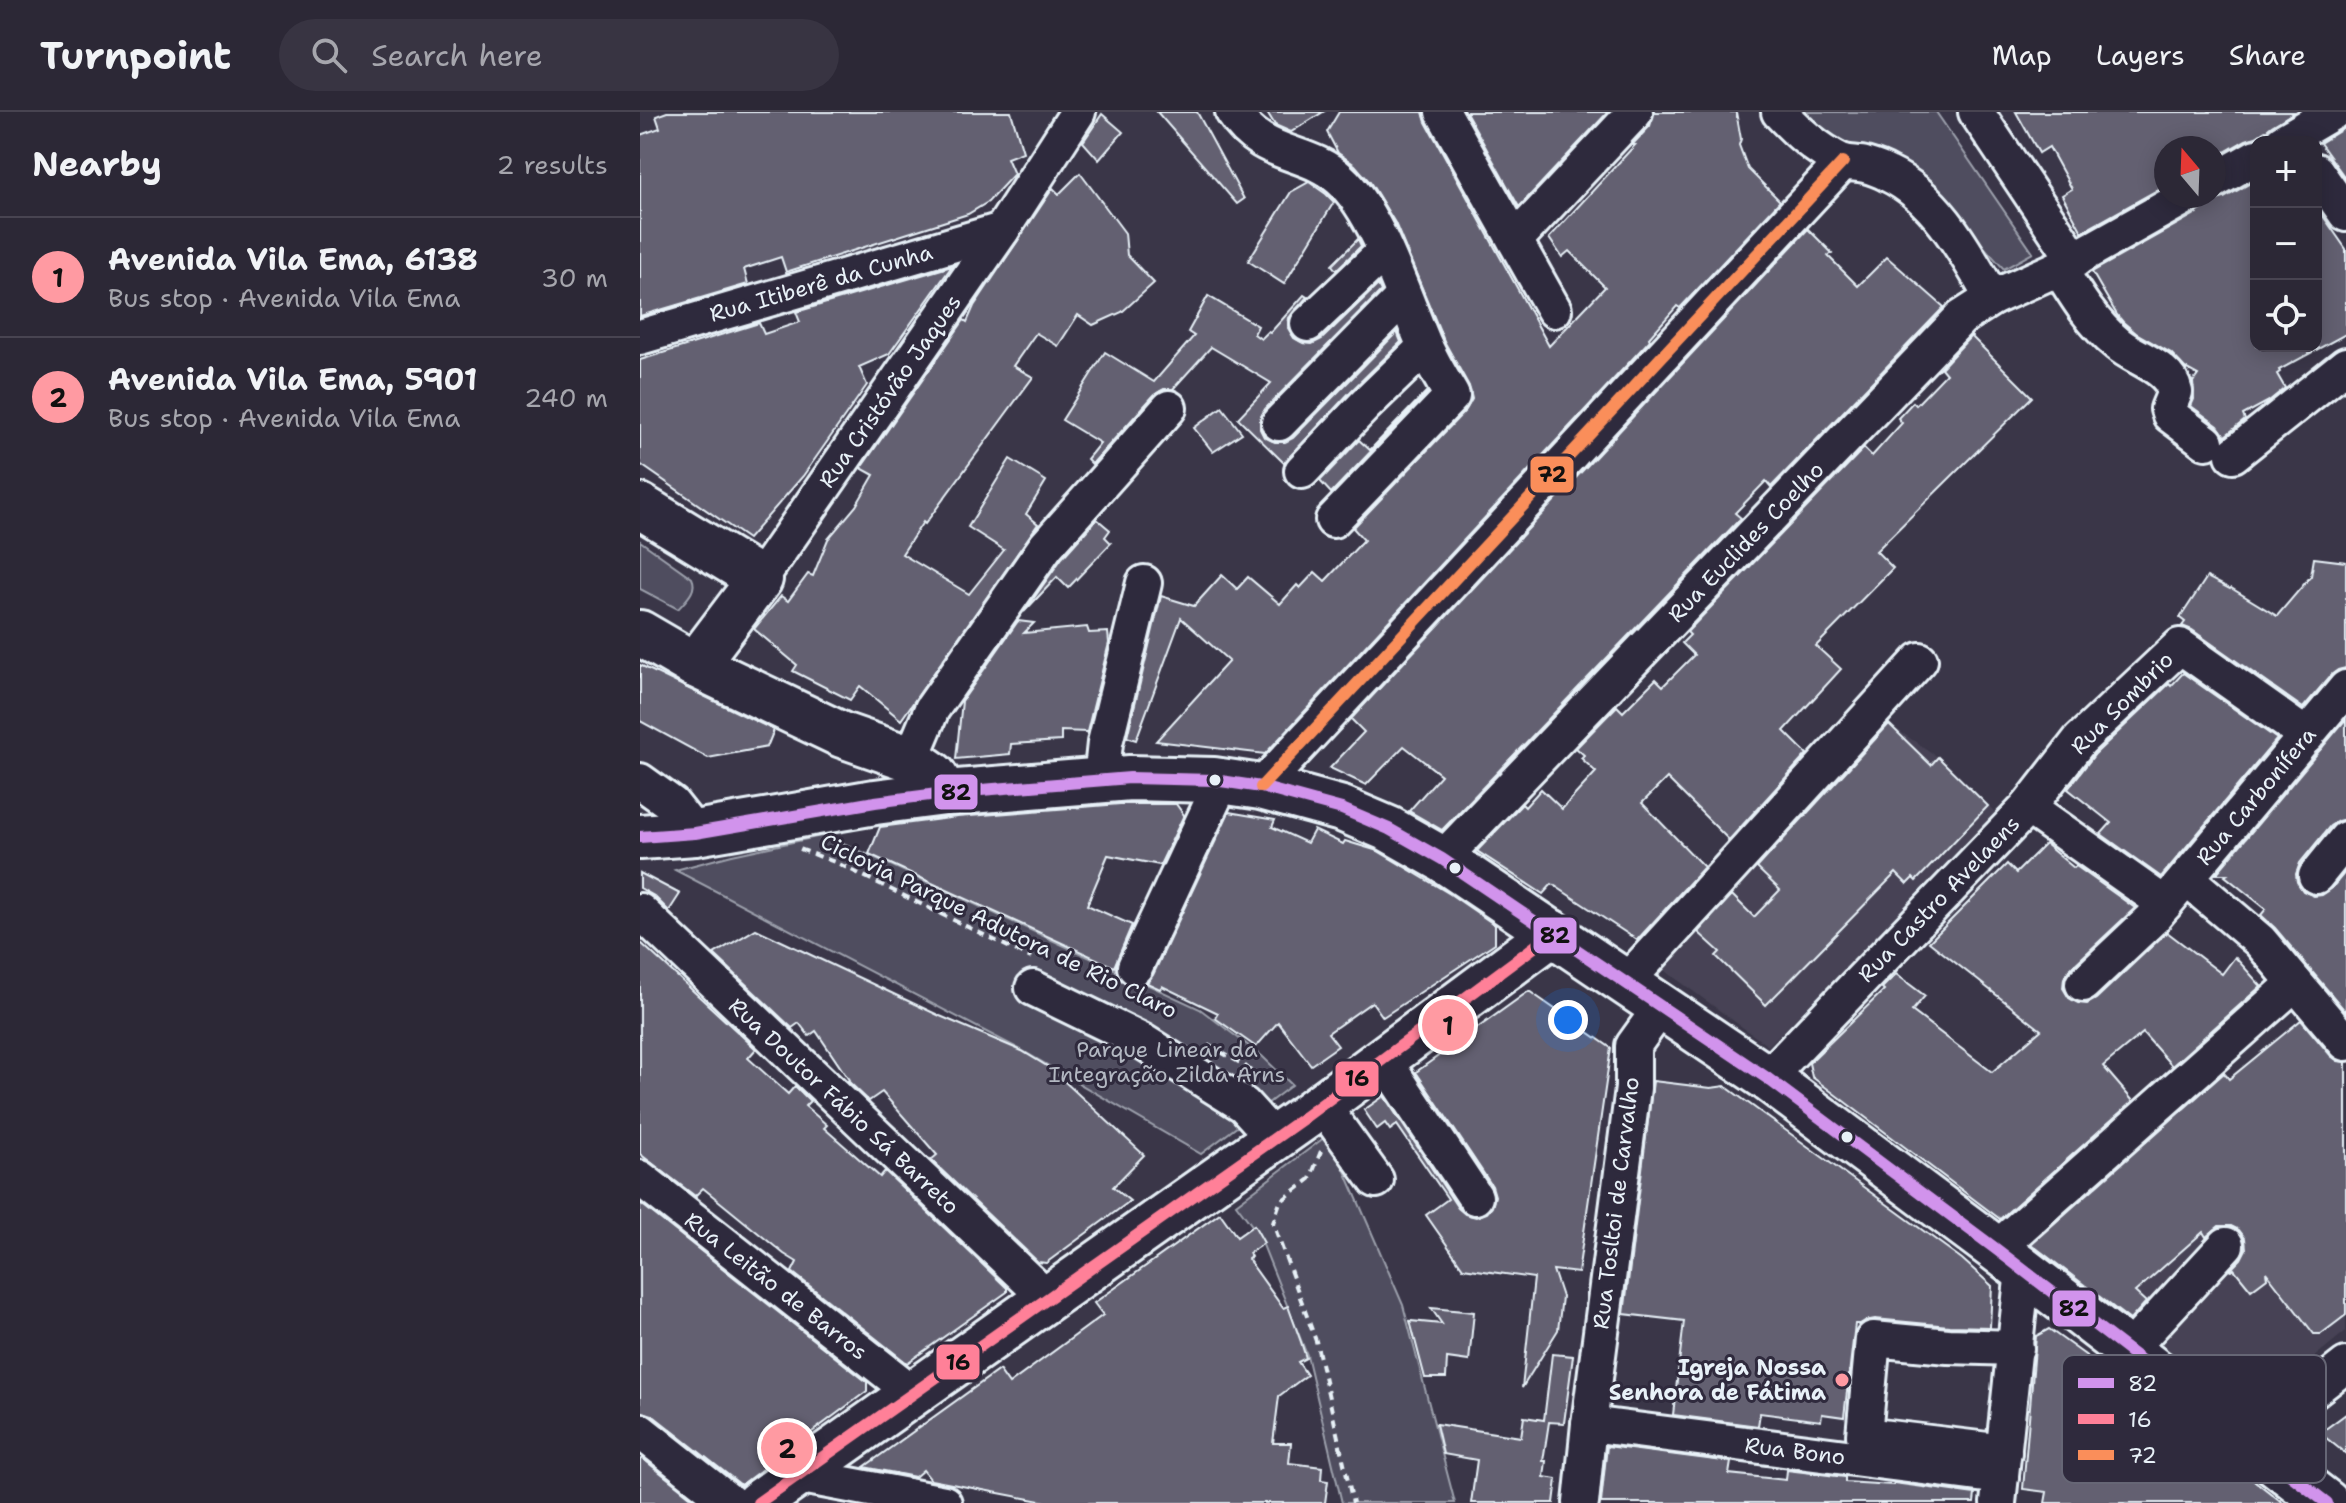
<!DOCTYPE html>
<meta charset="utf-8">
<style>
:root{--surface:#2c2836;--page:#383442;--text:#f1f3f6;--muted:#a6a6ad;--line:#484451;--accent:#ff9aa2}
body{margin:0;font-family:"Shantell Sans",sans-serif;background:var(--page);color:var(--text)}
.controls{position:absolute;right:24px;top:24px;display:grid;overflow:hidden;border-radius:16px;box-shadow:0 4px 20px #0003}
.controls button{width:72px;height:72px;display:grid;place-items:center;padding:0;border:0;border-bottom:2px solid var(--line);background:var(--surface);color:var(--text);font:40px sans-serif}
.compass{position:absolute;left:1514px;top:24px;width:72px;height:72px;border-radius:50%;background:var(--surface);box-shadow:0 4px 20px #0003;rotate:341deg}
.you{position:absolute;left:928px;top:908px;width:28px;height:28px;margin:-20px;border:6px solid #fff;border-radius:50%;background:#1a73e8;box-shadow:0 0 0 12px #1a73e833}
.badge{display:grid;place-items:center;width:52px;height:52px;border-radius:50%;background:var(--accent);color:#111;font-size:26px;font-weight:700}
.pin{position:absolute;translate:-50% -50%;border:4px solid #fff;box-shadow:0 2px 8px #0006}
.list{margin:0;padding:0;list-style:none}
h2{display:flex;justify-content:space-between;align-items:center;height:104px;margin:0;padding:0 32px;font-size:34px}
h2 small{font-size:26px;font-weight:400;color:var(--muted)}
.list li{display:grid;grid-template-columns:52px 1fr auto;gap:24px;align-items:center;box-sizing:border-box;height:120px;padding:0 32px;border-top:2px solid var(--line)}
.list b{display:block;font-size:30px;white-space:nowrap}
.list p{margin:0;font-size:26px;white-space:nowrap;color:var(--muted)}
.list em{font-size:26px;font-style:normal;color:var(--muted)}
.icon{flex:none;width:44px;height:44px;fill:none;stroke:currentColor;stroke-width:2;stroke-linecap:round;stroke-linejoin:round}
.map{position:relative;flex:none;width:1706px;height:1391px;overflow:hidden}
header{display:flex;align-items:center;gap:48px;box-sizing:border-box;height:112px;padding:0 40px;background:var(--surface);border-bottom:2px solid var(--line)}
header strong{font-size:38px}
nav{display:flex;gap:44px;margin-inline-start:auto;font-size:28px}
.search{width:560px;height:72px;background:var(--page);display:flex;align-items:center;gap:20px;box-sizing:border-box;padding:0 28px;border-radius:44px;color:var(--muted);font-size:30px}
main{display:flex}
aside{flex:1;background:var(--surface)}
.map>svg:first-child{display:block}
</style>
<header>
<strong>Turnpoint</strong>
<div class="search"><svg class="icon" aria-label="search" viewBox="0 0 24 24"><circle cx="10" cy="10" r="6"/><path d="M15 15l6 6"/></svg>Search here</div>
<nav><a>Map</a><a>Layers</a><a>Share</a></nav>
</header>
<main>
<aside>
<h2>Nearby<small>2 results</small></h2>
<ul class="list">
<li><span class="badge">1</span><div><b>Avenida Vila Ema, 6138</b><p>Bus stop · Avenida Vila Ema</p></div><em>30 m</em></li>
<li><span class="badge">2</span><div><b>Avenida Vila Ema, 5901</b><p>Bus stop · Avenida Vila Ema</p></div><em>240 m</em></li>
</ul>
</aside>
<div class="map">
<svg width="1706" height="1391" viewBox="0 0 1706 1391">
<rect width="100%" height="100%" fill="#3a3648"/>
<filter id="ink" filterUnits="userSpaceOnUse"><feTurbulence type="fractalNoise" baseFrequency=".0125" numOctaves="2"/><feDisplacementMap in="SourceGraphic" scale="16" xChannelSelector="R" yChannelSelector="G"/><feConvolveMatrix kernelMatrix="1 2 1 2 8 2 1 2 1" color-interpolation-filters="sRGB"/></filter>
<g filter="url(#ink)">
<g fill="#464354">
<polygon points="1246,610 1298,645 1359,704 1128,934 1016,852"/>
<polygon points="1706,998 1706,1219 1620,1289 1599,1288 1475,1200 1495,1180 1576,1108"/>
</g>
<g fill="#504e5f" stroke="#9ca0ac" stroke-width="2">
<path d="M1165 0H1296L1393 141 1364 157C1353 145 1342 133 1332 120 1314 98 1303 75 1279 59 1269 53 1256 50 1244 46 1215 36 1185 25 1165 0Z"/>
<path d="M0 429 52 466C58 478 46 488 38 497L0 477Z"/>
<polygon points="186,723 560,897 622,944 652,973 561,1042 381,938 35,758 92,743"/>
<polygon points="689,1022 763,1193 815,1391 702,1391 667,1243 619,1123 596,1092"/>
</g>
<g fill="#636171" stroke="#e8f1f8" stroke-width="2">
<polygon points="27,0 371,0 383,40 367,46 374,62 348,90 328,102 146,160 141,145 104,157 108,172 0,204 0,23 20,16 16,4"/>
<polygon points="517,0 557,0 604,87 597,92"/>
<polygon points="627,0 683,0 651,20 635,13"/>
<polygon points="699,0 783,0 786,10 909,234 965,175 929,139 922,145 909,126 995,33 992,33 1010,14 1014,0 1096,0 1101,27 1099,33 1108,57 1140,89 1040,196 1037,194 1009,226 1010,228 625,642 516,629 589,549 541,506 496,628 487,625 521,484 554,494 582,463 597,477 608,465 640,492 657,473 660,476 675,460 685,469 724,428 713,416 826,298 832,287 829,274 804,229 755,111 730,70 715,53 698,41 687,20"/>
<polygon points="826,0 968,0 879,95"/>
<polygon points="1376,0 1654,0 1616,25 1606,28 1574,46 1574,36 1526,36 1526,73 1442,120 1422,83 1432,77 1409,35 1399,41"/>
<polygon points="462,2 483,20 459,48 443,30"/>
<polygon points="1706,15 1706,67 1680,31"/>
<polygon points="440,61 485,121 487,143 514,171 482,200 453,213 438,203 418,234 396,221 373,254 393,265 285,412 283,410 262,442 329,482 364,438 328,415 370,347 406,369 386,402 398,412 261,608 220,574 210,588 153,559 157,553 114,517 141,484 148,489 168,462 173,464 188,427 216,394 234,363 221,356 324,208 327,210 334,194 413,76 419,82"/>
<polygon points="1616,68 1616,234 1676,234 1676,94 1706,137 1706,222 1639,258 1640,260 1637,262 1645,276 1629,289 1603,303 1605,308 1585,324 1578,314 1551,294 1554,287 1553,270 1558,263 1545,256 1531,241 1496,221 1483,210 1477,203 1452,160 1557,101 1573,89 1584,86"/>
<polygon points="669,70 686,82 694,90 644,172 608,149 651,80"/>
<polygon points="1168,117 1192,141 1188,144 1218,174 1247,145 1304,195 1131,375 1126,369 1095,401 1101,406 802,718 769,699 801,663 764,634 726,673 690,656 724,620 711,607"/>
<polygon points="718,127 721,134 696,158 692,153"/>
<polygon points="312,154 249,242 219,255 227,273 163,364 108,427 0,352 0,248 119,211 124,222 160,210 156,200"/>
<polygon points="738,173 741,179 625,297 620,307 620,317 624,325 635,330 645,330 653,326 757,220 761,230 711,279 644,351 598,306 631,271 571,235 533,277 524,277 514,283 452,352 447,347 460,331 422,308 465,240 514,270 554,224 548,220 568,184 618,214 614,222 621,227 628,220 630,221 664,183 667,185 649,206 648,216 654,226 663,231 672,232 682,227"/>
<polygon points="1331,224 1392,285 1236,439 1253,456 1176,534 1201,557 1144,619 1167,642 1089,728 1027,666 1002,691 1064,755 997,828 912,772 903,782 837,739 882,692 885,695 901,677 922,697 956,660 941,646 944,643 936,636 977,594 983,600 1016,567 1023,574 1054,543 1042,531 1050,523 1047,520 1224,336 1232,344 1262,311 1258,306 1273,290 1276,293 1306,262 1301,256"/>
<polygon points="786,280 787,281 691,381 680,369 719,328 730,338"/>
<polygon points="582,295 602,321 573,340 554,316"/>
<polygon points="457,407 470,418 465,425 471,431 428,476 417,465 384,500 422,446"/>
<polygon points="1674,446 1706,450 1706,556 1698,558 1691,563 1663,596 1552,518 1542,514 1545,510 1540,506 1567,465 1590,477 1591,476 1637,504 1671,464"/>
<polygon points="378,509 394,511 384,521 447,515 449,521 468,520 469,531 447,620 421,619 421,629 371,632 370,642 316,647 322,589"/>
<polygon points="0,553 134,618 127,635 68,646 0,609"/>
<polygon points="1543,561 1637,627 1521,765 1461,722 1471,711 1428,677 1455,642 1529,572 1531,574"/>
<polygon points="1706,607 1706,707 1698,709 1690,714 1660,751 1656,762 1657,770 1663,779 1674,784 1682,783 1691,777 1706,759 1706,900 1635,816 1621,803 1626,797 1585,764 1588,762 1576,762"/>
<polygon points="1249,612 1291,653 1298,645 1348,694 1276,769 1273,766 1267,772 1256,761 1126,893 1076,844 1080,840 1058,820 1092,783 1114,805 1140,778 1117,756"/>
<polygon points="480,692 536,692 544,703 520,753 468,743 447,793 492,813 474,855 229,742 240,715 317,705"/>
<polygon points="589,700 635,708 632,715 667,731 674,718 703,732 705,729 738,739 810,782 855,813 855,831 743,905 732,890 688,921 698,934 671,953 638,910 616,935 575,906 578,901 522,874 520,877 507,871 513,863"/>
<polygon points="1405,732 1434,756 1436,754 1495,796 1429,858 1424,866 1423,876 1429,886 1438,891 1447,892 1456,887 1527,820 1582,862 1595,845 1621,874 1532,954 1503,921 1463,954 1493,989 1360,1107 1172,965 1169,951 1244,878 1242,876 1256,862 1285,884 1272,899 1352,960 1401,918 1289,830 1367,752 1376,761"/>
<polygon points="0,761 40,782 29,799 14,784 0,776"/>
<polygon points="116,817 300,904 382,939 410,956 504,1043 473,1075 490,1089 406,1151 398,1150 291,1048 297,1043 242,980 229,989 208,969 209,968 176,919 169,924 159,911 152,916 74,842"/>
<polygon points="0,830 116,937 108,946 148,982 155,974 170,989 165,994 187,1013 184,1016 240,1065 245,1059 367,1176 367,1180 267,1251 152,1160 157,1150 144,1142 63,1076 55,1084 0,1042"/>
<polygon points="889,879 971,936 938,1161 913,1158 922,1185 918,1218 882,1276 894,1166 823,1156 786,1103 808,1087 757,1013 750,1018 745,1011 737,1017 724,998 744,984 818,1096 825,1102 836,1105 847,1101 852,1095 855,1084 852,1074 776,960"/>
<polygon points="1661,908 1691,944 1698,949 1706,950 1706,1203 1681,1222 1674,1222 1626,1160 1627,1166 1611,1178 1594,1157 1592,1159 1590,1158 1601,1147 1606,1137 1605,1126 1599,1118 1591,1114 1579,1114 1566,1125 1563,1120 1495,1180 1506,1190 1490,1208 1391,1132 1584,961 1589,967"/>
<polygon points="1013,969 1071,976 1085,974 1322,1147 1352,1174 1350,1215 1309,1214 1235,1207 1225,1209 1220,1212 1215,1212 1204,1305 1182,1302 1181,1309 1120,1301 1118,1314 1033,1303 1044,1209 984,1202"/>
<polygon points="0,1091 227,1270 227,1279 101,1373 12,1303 0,1299"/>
<polygon points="580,1101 597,1125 614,1113 624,1131 609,1141 611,1145 608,1147 643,1196 648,1194 661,1230 666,1246 658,1250 667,1263 639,1284 633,1331 651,1331 649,1351 682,1355 681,1368 688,1369 685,1391 411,1391 291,1368 283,1358 275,1365 224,1355 359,1258 369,1272 463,1203 454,1191"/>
<polygon points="791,1196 834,1200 829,1249 807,1246 806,1266 785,1266 770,1209 802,1212"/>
<polygon points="1409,1217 1466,1258 1465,1273 1502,1291 1501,1305 1550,1333 1551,1319 1643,1391 1405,1391 1407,1380 1383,1377 1396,1224"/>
<polygon points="912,1242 933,1244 924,1311 909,1310 903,1349 906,1349 904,1365 917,1367 914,1391 831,1391 837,1348 803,1342 796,1312 881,1325 884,1305 904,1308"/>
<polygon points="1706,1302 1706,1342 1680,1321"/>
<polygon points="967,1334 1091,1350 1089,1362 1146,1368 1147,1358 1205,1365 1205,1370 1253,1373 1254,1371 1335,1382 1334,1391 961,1391"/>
<polygon points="2,1346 59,1391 0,1391 0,1348"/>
</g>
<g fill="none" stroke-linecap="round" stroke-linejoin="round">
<defs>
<g id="minor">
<path d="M593 0C623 47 666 36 700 67 737 100 763 184 783 230 791 249 802 267 812 284L693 408"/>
<polyline points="803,0 914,198"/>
<path d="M1139 0C1157 19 1176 37 1201 49 1208 52 1217 51 1225 53 1232 55 1241 58 1248 62 1297 85 1326 141 1352 186"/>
<polyline points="1336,0 1435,148"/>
<polyline points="1642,30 1693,0"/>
<polyline points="1676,59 1706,102"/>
<polyline points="1574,69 1616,45"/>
<polyline points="875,128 995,0"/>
<path d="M1419 156C1436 184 1453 212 1478 232 1496 247 1530 255 1535 280L1528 297 1530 303 1566 330"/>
<polyline points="668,212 745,139"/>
<polyline points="0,225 362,118"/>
<polyline points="639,311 764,184"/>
<polyline points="1593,343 1706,253"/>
<polyline points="662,359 725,293 785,235"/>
<polyline points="120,467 362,118 438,0"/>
<polyline points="271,647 292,597 406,434 529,296"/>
<polyline points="461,668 465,631 504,471"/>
<polyline points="0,669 32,692 55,721"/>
<polyline points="621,675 1203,50"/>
<polyline points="1388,695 1440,628 1540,534 1667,624"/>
<polyline points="802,747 1321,206 1352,186 1419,156 1547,84"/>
<polyline points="1676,764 1706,727"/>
<polyline points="1547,767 1620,829 1706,931"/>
<polyline points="0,799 409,1188"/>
<polyline points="495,855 582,669"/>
<polyline points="986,870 1280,548"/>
<polyline points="1443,872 1512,807 1706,576"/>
<polyline points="393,876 502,929 604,993 635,1027"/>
<polyline points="743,947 835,1085"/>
<polyline points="1127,966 1388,695 1525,792"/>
<polyline points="682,993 736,1068"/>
<polyline points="0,1066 273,1281"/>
<polyline points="1356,1137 1655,871"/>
<polyline points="1489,1238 1586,1133"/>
<polyline points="949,1312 1361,1365"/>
<polyline points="0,1319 91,1391"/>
<polyline points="1607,1330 1706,1253"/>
<polyline points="1364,1340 1224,1323 1233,1227 1308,1234 1376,1236"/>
<polyline points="157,1363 304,1391"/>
<polyline points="941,1391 949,1312 993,976 993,934 1021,895"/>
<polyline points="1358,1391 1383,1158"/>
</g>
<g id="major">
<polyline points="0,394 120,467 55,553"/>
<polyline points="0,521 55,553 202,623 271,647 294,663 305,681"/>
<polyline points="0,725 55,721 235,690 305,681 490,666 574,668 621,675 702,697 749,717 802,747 1127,966 1356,1137 1687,1391"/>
<polyline points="118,1391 665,1005 913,821"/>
</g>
</defs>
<use href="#minor" stroke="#e8f1f8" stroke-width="40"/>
<use href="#major" stroke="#e8f1f8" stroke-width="50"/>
<g stroke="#e8f1f8" stroke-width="4" stroke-dasharray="8 6" stroke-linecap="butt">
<polyline points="160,737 197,751 391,846"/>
<polyline points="568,933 604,953 617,964"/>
<polyline points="681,1039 670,1067 640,1090 633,1111 676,1229 713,1391"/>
</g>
<use href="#minor" stroke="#2f2a3d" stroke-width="34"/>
<use href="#major" stroke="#2f2a3d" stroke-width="44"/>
<defs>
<polyline id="bus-1" points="0,725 55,721 235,690 305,681 490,666 574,668 621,675 702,697 749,717 802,747 1127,966 1356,1137 1687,1391"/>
<polyline id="bus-2" points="118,1391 665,1005 913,821"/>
<polyline id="bus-3" points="621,675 1203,50"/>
</defs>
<use href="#bus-1" stroke="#2f2a3d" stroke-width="18"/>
<use href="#bus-2" stroke="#2f2a3d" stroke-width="18"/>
<use href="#bus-3" stroke="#2f2a3d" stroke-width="18"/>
<use href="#bus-1" stroke="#d193ec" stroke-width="12"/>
<use href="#bus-2" stroke="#ff8098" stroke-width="12"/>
<use href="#bus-3" stroke="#fa8e5a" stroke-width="12"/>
</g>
</g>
<g fill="#e8f1f8" stroke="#2f2a3d" stroke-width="3">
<circle cx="575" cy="668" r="7"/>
<circle cx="815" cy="756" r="7"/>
<circle cx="1207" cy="1025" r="7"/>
</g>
<circle fill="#ff9aa2" stroke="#2f2a3d" stroke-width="3" cx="1202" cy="1268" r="8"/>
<g text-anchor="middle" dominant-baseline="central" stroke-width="6" stroke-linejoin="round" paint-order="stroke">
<g font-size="22" fill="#e8f1f8" stroke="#2f2a3d">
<text transform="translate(181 171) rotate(-16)">Rua Itiberê da Cunha</text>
<text transform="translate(250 279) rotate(-55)">Rua Cristóvão Jaques</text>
<text transform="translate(1106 430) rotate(-46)">Rua Euclides Coelho</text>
<text transform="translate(1482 591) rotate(-45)">Rua Sombrio</text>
<text transform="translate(1616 684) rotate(-50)">Rua Carbonífera</text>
<text transform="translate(1299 787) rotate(-46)">Rua Castro Avelaens</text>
<text transform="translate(359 814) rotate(26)">Ciclovia Parque Adutora de Rio Claro</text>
<text transform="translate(204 994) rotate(43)">Rua Doutor Fábio Sá Barreto</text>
<text transform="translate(976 1091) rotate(-83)">Rua Tosltoi de Carvalho</text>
<text transform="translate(136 1174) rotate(38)">Rua Leitão de Barros</text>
<text transform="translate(1155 1339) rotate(7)">Rua Bono</text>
</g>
<g font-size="22" fill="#b3b8c2" stroke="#2f2a3d">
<text x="527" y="937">Parque Linear da<tspan x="527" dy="25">Integração Zilda Arns</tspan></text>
</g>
<g font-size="22" font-weight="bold" fill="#e8f1f8" stroke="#2f2a3d" text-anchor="end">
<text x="1186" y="1255">Igreja Nossa<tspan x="1186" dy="25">Senhora de Fátima</tspan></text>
</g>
</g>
<rect x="1422" y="1243" width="264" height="128" rx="12" fill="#2f2a3d" stroke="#666675" stroke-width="2"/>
<rect x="1438" y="1266" width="36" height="10" fill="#d193ec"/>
<rect x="1438" y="1302" width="36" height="10" fill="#ff8098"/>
<rect x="1438" y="1338" width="36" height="10" fill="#fa8e5a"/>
<g font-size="22" fill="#e8f1f8">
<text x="1488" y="1279">82</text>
<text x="1488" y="1315">16</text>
<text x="1488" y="1351">72</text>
</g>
<g stroke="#2f2a3d" stroke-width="3">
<rect x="889" y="343" width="46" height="39" rx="8" fill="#fa8e5a"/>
<rect x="293" y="661" width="46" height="38" rx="8" fill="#d193ec"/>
<rect x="892" y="804" width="46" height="39" rx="8" fill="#d193ec"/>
<rect x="694" y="948" width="46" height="38" rx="8" fill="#ff8098"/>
<rect x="1411" y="1177" width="46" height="39" rx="8" fill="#d193ec"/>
<rect x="295" y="1231" width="46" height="38" rx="8" fill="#ff8098"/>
</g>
<g font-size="22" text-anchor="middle" font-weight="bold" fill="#111">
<text x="912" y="370">72</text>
<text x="316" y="688">82</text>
<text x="915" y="831">82</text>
<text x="717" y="974">16</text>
<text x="1434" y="1204">82</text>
<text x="318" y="1258">16</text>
</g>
</svg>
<div class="controls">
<button>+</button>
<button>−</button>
<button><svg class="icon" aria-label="locate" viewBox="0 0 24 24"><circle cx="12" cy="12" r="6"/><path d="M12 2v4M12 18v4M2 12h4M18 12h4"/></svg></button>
</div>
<svg class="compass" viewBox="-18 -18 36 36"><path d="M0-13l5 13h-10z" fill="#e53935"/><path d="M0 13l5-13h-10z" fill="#a6a6ad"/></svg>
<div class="you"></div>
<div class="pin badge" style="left:808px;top:913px">1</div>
<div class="pin badge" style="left:147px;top:1336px">2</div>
</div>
</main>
